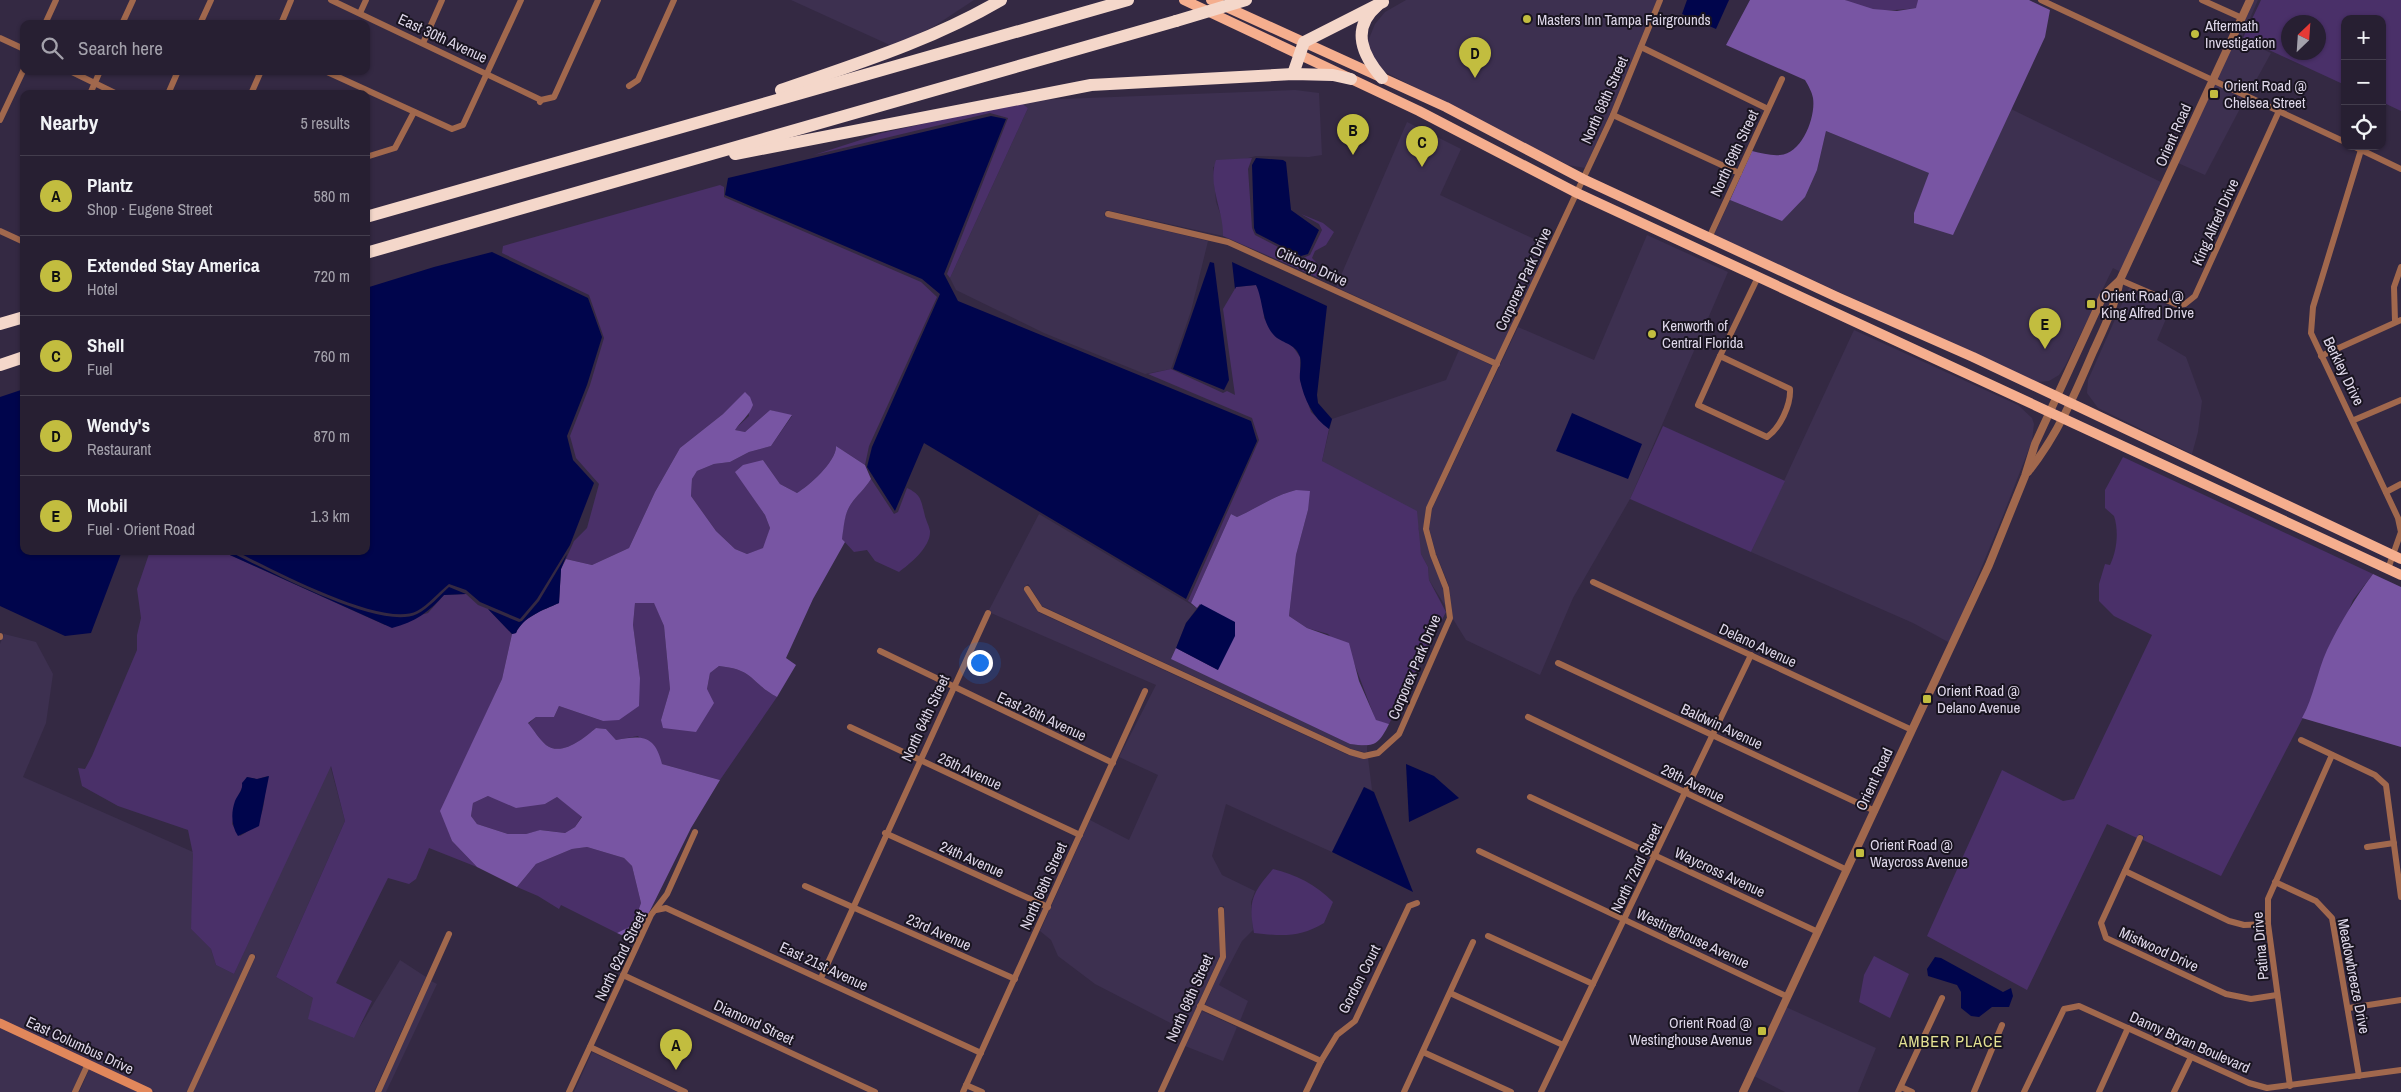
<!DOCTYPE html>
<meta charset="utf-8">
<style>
:root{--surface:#271f32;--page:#2f273a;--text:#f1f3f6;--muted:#a4a2ac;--line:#433d4d;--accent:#c2bd3f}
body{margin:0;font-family:"Archivo Narrow",sans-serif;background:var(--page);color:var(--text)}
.controls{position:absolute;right:15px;top:15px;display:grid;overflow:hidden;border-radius:10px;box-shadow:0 1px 4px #0004}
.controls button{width:45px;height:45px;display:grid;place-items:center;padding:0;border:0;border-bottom:1px solid var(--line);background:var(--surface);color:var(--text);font:25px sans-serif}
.compass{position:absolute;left:2281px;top:15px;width:45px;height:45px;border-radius:50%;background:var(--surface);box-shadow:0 1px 4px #0004;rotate:25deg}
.you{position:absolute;left:979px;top:662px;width:18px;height:18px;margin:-12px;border:4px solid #fff;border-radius:50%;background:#1a73e8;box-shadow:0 0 0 8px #1a73e833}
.badge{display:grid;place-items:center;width:32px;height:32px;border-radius:50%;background:var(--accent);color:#111;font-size:16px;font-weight:700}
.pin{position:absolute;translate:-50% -41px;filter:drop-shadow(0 1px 2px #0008)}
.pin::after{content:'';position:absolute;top:26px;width:18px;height:15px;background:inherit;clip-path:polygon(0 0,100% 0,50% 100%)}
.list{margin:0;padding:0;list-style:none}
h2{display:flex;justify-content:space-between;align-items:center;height:65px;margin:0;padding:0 20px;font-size:21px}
h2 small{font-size:16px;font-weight:400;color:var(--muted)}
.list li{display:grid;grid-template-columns:32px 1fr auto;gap:15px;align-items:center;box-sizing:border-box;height:80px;padding:0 20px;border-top:1px solid var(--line)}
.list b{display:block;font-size:19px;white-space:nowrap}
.list p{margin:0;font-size:16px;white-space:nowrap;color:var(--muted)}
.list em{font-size:16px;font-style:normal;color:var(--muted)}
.icon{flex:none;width:28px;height:28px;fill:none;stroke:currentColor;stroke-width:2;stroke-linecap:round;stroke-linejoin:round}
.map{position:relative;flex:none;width:2401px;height:1092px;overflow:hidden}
.search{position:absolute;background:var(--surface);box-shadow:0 1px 4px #0004;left:20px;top:20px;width:350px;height:55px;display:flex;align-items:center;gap:12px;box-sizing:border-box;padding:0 18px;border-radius:10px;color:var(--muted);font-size:19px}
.panel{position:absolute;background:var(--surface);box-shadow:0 1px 4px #0004;left:20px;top:90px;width:350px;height:465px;border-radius:10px}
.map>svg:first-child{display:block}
</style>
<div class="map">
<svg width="2401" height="1092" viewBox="0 0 2401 1092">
<rect width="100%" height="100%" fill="#342943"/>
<g fill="#3d3050">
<polygon points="791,0 974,0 933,27 892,46"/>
<polygon points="1406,0 1657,0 1610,114 1585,168 1568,165 1377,68 1366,46 1375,24 1385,12"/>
<polygon points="2253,0 2258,0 2241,39 2271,53 2249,93 2217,78"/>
<polygon points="2214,84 2245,99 2205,175 2178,163"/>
<polygon points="1295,90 1319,93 1322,155 1309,157 1256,156 1213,167 1216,202 1223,221 1223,236 1106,210 1104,216 1208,241 1191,311 1171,369 1145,374 1044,333 956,290 950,278 1028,108 1020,102 1034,100"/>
<polygon points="2011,109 2163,183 2121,272 2113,268 2065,366 2059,375 2049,381 2037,382 1714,235 1730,200 1782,221 1817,170 1826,131 1930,173 1914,213 1914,223 1953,234"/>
<polygon points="1407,122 1461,149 1440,195 1549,246 1496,360 1336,287"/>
<polygon points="1647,235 1728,272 1630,499 1573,598 1540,675 1466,640 1453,619 1449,586 1436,554 1429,528 1432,509 1518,327 1594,360"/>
<polygon points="2129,288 2171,307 2157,340 2186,357 2202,401 2198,432 2192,454 2098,408 2087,393 2088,380"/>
<polygon points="1854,330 2018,405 2032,418 2034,424 2032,441 2002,518 1950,643 1913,623 1751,552"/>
<polygon points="1459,350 1493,366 1423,528 1443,589 1446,607 1429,580 1428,567 1421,554 1418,539 1419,528 1322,461 1332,419 1446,380"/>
<polygon points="1039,514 1197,608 1186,623 1172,659 1350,744 1367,746 1367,752 1364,752 1351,749 1042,606 1028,584 1023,588 1038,612 1348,755 1368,758 1372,790 1364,787 1332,852 1226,804 1212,856 1222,875 1255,891 1251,902 1253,930 1242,941 1219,985 1248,1001 1240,1021 1205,1005 1226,956 1224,906 1218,907 1220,956 1186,1031 1095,984 1058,956 1051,940 1040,931 1090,820 1129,840 1158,775 1119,757 1156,685 991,613 989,610"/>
<polygon points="4,634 36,642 53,674 46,723 23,777 193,852 194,893 191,929 211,949 216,965 234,974 330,765 345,821 276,977 313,998 353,1038 400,960 426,977 374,1092 193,1092 256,956 251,953 187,1092 155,1092 0,1019 0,644"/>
<polygon points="431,981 437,984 386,1092 381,1092"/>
<polygon points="1786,1007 1876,1048 1858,1092 1785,1092 1754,1076"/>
<polygon points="1202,1011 1237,1027 1223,1061 1185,1046"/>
<polygon points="0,1027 84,1066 72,1092 0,1092"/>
<polygon points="592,1052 677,1092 574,1092"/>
<polygon points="90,1068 139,1092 79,1092"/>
</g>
<g fill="#4a3069" fill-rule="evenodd">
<path d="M1845 0H1918L1917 8C1894 11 1865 13 1845 0Z"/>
<path d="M2261 0H2401V111L2382 102V19H2345V85L2243 38ZM2288 22H2318V52H2288Z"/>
<polygon points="1020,102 1028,108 950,278 947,274 1008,118 990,113 814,155 882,133"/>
<path d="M1252 158 1248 169 1252 228 1255 235 1301 259 1310 255 1322 230 1319 224 1301 214 1323 223 1334 232 1326 245 1315 251 1312 258 1318 264 1319 278 1223 236C1224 211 1207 185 1216 160Z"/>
<path d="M720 185 724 187V197L921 282 937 297 869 446 865 465 836 446C837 461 809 486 797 493L780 484 763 460 736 472 765 515 770 528 764 548 747 554 735 549 716 531 691 496 692 479 697 471 714 464 730 462 749 452 771 446 792 416 770 410 745 432 734 430 749 416 745 393 723 414 680 448 655 492 629 548 592 565 566 559 574 541 587 528 599 484 576 458 570 436 590 385 604 338 589 295 502 253 503 246Z"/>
<path d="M1256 285 1263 299 1264 318 1277 337 1291 344 1300 357V380L1311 412 1329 429 1322 461 1417 511 1421 554 1428 567 1429 580 1446 612 1389 724 1376 721 1354 663 1328 634 1307 628 1289 616 1296 555 1308 510 1296 490C1275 495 1257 508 1237 517L1231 514 1191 603 1188 601 1259 440 1252 418 1148 374 1171 369 1223 393 1227 391 1235 395 1223 309 1236 287Z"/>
<polygon points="1663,426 1785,481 1751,552 1630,499"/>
<path d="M2123 457 2373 574 2353 600 2309 706 2221 876 2143 840 2144 836 2139 834 2137 838 2107 824 2027 990 1927 936 2002 770 2063 801 2074 799 2152 635 2114 616 2099 601V584L2105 564 2110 565C2117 551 2119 531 2114 516L2105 508V490Z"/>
<path d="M871 479 894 514 898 512 907 488C920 494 921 499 924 512 925 519 929 525 930 531 931 547 910 564 899 572L875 561 867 550 854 552 842 539C843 527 844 514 851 504 857 495 865 489 871 479Z"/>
<path d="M150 551H221L385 625 428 613 444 595 466 594 478 605 488 609 512 634 502 679 441 811 452 841 477 867 429 848 416 879 409 884 388 878 336 983 372 1001 354 1038 308 1019 313 998 276 977 345 821 331 766 234 974 216 965 211 949 191 929 193 854 188 830 118 806 82 786 78 768 85 769 92 756 137 650V635L141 618 137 589ZM268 776C261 804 270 819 240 836L232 824 239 794 247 777 257 779Z"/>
<path d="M654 602 664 626 670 689 661 720 707 689 710 673 719 666C756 670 749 682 777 697L720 780 662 764 638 736 616 740 606 729 596 728C584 738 562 757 546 745 540 740 534 730 528 724L536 717H554L559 706 603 721 640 678 633 625 635 603Z"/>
<polygon points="488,796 545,804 557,797 582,816 575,827 565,833 541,830 526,834 508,834 477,824 471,816 473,803"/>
<polygon points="587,847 624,858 632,866 641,903 633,925 617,933 561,905 559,909 538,896 517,887 536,864 572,849"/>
<path d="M1273 869C1295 874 1317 885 1333 902L1324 923C1299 938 1282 936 1254 933 1248 901 1252 893 1273 869Z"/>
<polygon points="1874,956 1909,974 1890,1018 1859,1002 1864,975"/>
</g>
<g fill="#7855a3" fill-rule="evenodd">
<path d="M1750 0H1845L1873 9 1897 11 1916 8 1918 0H2029L2050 10 2045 37 1953 235 1914 223V213L1929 173 1826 131 1817 170 1805 197 1782 221 1730 200 1752 151C1761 153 1772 156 1780 155 1802 154 1816 117 1813 98 1812 92 1808 85 1805 80L1726 45Z"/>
<path d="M745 392 750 397 753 405C749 416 741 421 735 430L745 432 770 410 792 415 771 446 749 452 730 462 714 464 697 471 692 479 691 496 716 531 735 549 747 554 763 548 770 528 765 515 735 472 743 465 763 460 780 484 797 493C809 486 837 461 836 446L865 465 871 479C865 489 857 495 851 504 844 514 844 527 842 539L845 542 813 599 786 658 796 665 777 697C749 682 756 670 719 666L710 673 707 689 714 703 696 732 663 728 661 720 670 689 664 626 654 603H635L633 625 640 678 639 706 619 720 603 721 559 706 554 717H536L528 723C533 729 540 740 546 745 562 757 584 738 596 728L606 729 616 740C642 735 655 735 662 764L720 780 691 828 635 941 617 933 633 925 641 903 632 866 624 858 587 847 572 849 536 864 517 887 477 867 452 841 440 811 502 679 512 634 516 633C523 617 543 610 559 603L561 569 566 559 592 565 629 548 655 492 680 448 723 414ZM488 796 516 808 545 804 557 797 582 817 575 827 565 833 540 830 526 834H508L477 824 471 816 473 803Z"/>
<path d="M1296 490 1310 491 1308 510 1296 555 1289 616 1307 628 1349 643 1359 681 1376 720 1389 724C1378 746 1374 747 1350 744L1171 659 1176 648 1218 670 1200 604 1197 608 1191 603 1231 514 1237 517C1257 508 1275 495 1296 490Z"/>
<path d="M2373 574 2401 587V747L2302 718C2314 696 2317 672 2327 650 2340 623 2355 598 2373 574Z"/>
</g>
<g fill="#00054c">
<polygon points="1687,0 1729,0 1716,29 1682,14"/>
<polygon points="991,116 1006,119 944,274 958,301 1251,421 1257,441 1186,599 924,443 895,511 867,467 872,447 940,294 922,279 725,195 728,178"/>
<polygon points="1256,158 1283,160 1286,162 1291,210 1319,230 1308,254 1301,256 1256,233 1254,228 1252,165"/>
<path d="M492 252 588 298 602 337 587 385 567 436 573 460 594 483 570 545 537 599 520 619 480 602 466 590 449 584C439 592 428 605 417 611 383 629 270 568 235 551H366V288L434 267Z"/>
<polygon points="1210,262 1214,263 1229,380 1224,390 1173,369"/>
<path d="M1232 262 1327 306 1317 395 1318 403 1332 419 1329 429C1313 418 1304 399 1300 380 1299 373 1302 364 1300 357 1296 345 1286 344 1277 338 1261 325 1264 302 1256 285L1236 287 1235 289Z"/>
<polygon points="24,389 24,551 122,551 91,633 65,636 0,606 0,397"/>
<polygon points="1572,413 1642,444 1628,479 1556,451"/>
<path d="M221 551H228C266 569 380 632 417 614 428 609 440 595 449 587L466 594 444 595C429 612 415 622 392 628Z"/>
<path d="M567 554 561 569 559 603C543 610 523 617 516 633L512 634 488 609 519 622 522 621 539 601Z"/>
<polygon points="1201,604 1235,622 1235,636 1218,670 1176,648 1186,623"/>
<polygon points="1406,764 1434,776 1459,798 1409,822"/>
<path d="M269 776 259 826 238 836C231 826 231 812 235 801 238 794 243 791 242 783L247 777 257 779Z"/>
<polygon points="1364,787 1374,792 1413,892 1332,852"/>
<polygon points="1935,957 1941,958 2003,992 2011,988 2013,996 2009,1007 1992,1007 1979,1017 1971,1016 1961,1008 1961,992 1957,985 1928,976 1927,969"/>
</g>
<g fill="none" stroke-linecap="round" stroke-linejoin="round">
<g stroke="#a1684d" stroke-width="6">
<polyline points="331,0 541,100 540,102"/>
<polyline points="2041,0 2345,142"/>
<polyline points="2202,0 2242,18"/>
<polyline points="360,13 366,0"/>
<polyline points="45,24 56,0"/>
<polyline points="122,24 133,0"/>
<polyline points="200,24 211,0"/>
<polyline points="281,24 291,0"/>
<polyline points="0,38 24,49"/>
<polyline points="423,43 442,0"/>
<polyline points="1641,47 1768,109"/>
<polyline points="70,71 117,94"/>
<polyline points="325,71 452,129 463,125 521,0"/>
<polyline points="629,86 638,80 674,0"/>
<polyline points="90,94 100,71"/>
<polyline points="168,94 178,71"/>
<polyline points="251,94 261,71"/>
<polyline points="541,100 554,97 598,0"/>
<polyline points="1613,115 1739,173"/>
<polyline points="0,120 24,69"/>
<polyline points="2353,146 2401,169"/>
<polyline points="2361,150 2313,307 2311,333 2398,518 2401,532 2388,569"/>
<polyline points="366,157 395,148 414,112"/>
<polyline points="1108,214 1228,242 1497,364"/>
<polyline points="0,231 24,242"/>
<polyline points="1709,238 1782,79"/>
<polyline points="2120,280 2178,305 2185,304 2195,296 2279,111"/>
<polyline points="2395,321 2394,287 2401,267"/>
<path d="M1720 356 1790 389C1791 405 1780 428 1767 437L1698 405Z"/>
<polyline points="1720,356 1758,277"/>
<polyline points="2321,356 2401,320"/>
<polyline points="2354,420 2401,400"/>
<polyline points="2386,492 2401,484"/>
<polyline points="1593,582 1912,730"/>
<polyline points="1027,589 1040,609 1350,752 1364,756 1378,753 1399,734 1450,618 1446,588 1433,555 1426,529 1429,508 1613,115 1660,0"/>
<polyline points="0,636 0,637"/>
<polyline points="880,651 1113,763"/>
<polyline points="1558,663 1875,811"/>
<polyline points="1528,717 1847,870"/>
<polyline points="850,727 1080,835"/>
<polyline points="2301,740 2375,775 2386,785 2401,897"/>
<polyline points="1530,797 1818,932"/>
<polyline points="885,833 1048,907"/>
<polyline points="2140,838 2101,923 2106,938 2226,994 2251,999 2277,995"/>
<polyline points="2367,847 2394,843"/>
<polyline points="1479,851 1788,997"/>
<polyline points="2125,871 2229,921 2244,925 2268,924"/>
<polyline points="2275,882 2316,901 2332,918 2359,1076"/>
<polyline points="805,886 1015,979"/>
<polyline points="656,910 666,908 981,1053"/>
<polyline points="1488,936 1593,984"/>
<polyline points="623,975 875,1092"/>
<polyline points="821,978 988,613"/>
<polyline points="1450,993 1563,1045"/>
<polyline points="1200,1006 1321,1061"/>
<polyline points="2349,1008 2401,1000"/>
<polyline points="590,1047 685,1092"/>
<polyline points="1423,1052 1511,1092"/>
<polyline points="966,1085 982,1092"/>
<polyline points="2290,1086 2268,924 2268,899 2332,755"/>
<polyline points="1901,1087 1912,1092"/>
<polyline points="75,1092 88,1064"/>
<polyline points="190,1092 252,957"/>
<polyline points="378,1092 449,934"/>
<polyline points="569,1092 651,915 667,894 695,832"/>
<polyline points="963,1092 1145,691"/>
<polyline points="1161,1092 1223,957 1221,910"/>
<polyline points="1306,1092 1321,1061 1337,1035 1355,1021 1409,906 1417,903"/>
<polyline points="1404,1092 1473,942"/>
<polyline points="1541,1092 1751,655"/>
<polyline points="1898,1092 1942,998"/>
<polyline points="1974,1092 2002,1025"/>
<polyline points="2024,1092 2064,1009 2079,1006 2249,1083 2267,1088 2401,1070"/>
<polyline points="2099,1092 2128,1028"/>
<polyline points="2174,1092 2191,1057"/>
</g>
<g stroke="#a1684d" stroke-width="8">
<path d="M2028 472C2057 436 2075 394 2093 352 2104 328 2115 306 2120 280L2250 0"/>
<polyline points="1743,1092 1989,565 2025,476 2035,444 2103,296 2120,280"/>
</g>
<polyline stroke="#e1875b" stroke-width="9" points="0,1023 148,1092"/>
<g stroke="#f5ae8e" stroke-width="10">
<polyline points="1184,0 1419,111 1577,193 2401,575"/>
<polyline points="1211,0 1446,107 1583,179 1837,297 1973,357 2401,559"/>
</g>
<g stroke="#f4d7ca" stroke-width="12">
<path d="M1377 6C1350 29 1363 56 1382 78"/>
<polyline points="1293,74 1304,42 1383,2"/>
<path d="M781 90C856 64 933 40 1001 0"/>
<polyline points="735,154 1091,85 1293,74 1333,75 1351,79"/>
<polyline points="366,217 1128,0"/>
<polyline points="366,253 1176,21"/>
<polyline points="0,324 24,317"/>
<polyline points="0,365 24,357"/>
</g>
<polyline stroke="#f4d7ca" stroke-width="12" points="1176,21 1246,0"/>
</g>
<g fill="#c2bd3f" stroke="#191420" stroke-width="2">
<circle cx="1527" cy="19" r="5"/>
<circle cx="2195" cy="34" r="5"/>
<rect x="2209" y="89" width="10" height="10" rx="2.5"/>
<rect x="2086" y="299" width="10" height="10" rx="2.5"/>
<circle cx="1652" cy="334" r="5"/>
<rect x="1922" y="694" width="10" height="10" rx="2.5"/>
<rect x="1855" y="848" width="10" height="10" rx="2.5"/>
<rect x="1757" y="1026" width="10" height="10" rx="2.5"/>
</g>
<g text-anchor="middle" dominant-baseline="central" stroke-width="4" stroke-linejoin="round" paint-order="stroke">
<g font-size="15" fill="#ded7e9" stroke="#191420" text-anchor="start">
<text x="1537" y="19">Masters Inn Tampa Fairgrounds</text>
<text x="2205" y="25">Aftermath<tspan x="2205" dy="17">Investigation</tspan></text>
<text x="2224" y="85">Orient Road @<tspan x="2224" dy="17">Chelsea Street</tspan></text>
<text x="2101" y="295">Orient Road @<tspan x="2101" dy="17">King Alfred Drive</tspan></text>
<text x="1662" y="325">Kenworth of<tspan x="1662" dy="17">Central Florida</tspan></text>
<text x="1937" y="690">Orient Road @<tspan x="1937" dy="17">Delano Avenue</tspan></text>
<text x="1870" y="844">Orient Road @<tspan x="1870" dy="17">Waycross Avenue</tspan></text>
<text x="1752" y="1022" text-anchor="end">Orient Road @<tspan x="1752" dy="17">Westinghouse Avenue</tspan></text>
</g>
<g font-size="15" fill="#ded7e9" stroke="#191420">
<text transform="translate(443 38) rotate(25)">East 30th Avenue</text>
<text transform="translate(1604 100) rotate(-66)">North 68th Street</text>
<text transform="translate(2173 135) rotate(-66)">Orient Road</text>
<text transform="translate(1734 153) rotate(-65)">North 69th Street</text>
<text transform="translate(2215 222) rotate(-66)">King Alfred Drive</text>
<text transform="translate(1312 266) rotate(24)">Citicorp Drive</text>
<text transform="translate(1523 279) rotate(-65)">Corporex Park Drive</text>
<text transform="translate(2344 371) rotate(64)">Berkley Drive</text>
<text transform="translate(1758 645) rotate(25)">Delano Avenue</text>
<text transform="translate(1414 667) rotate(-67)">Corporex Park Drive</text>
<text transform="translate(1042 716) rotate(25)">East 26th Avenue</text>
<text transform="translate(925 718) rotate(-65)">North 64th Street</text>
<text transform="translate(1722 726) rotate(25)">Baldwin Avenue</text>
<text transform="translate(970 771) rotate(25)">25th Avenue</text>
<text transform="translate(1874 779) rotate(-65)">Orient Road</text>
<text transform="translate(1693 783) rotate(26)">29th Avenue</text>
<text transform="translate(972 859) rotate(24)">24th Avenue</text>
<text transform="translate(1636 868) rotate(-64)">North 72nd Street</text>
<text transform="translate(1720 872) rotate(25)">Waycross Avenue</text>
<text transform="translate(1043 886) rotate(-66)">North 66th Street</text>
<text transform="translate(939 932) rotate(24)">23rd Avenue</text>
<text transform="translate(1693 938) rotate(25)">Westinghouse Avenue</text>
<text transform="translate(2260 946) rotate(-95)">Patina Drive</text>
<text transform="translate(2159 949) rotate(25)">Mistwood Drive</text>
<text transform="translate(620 956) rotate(-64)">North 62nd Street</text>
<text transform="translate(824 966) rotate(25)">East 21st Avenue</text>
<text transform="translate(2354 976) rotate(79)">Meadowbreeze Drive</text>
<text transform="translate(1359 979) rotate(-63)">Gordon Court</text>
<text transform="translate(1189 998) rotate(-66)">North 68th Street</text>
<text transform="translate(754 1022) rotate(25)">Diamond Street</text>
<text transform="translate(2190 1042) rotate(24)">Danny Bryan Boulevard</text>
<text transform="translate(80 1045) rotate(25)">East Columbus Drive</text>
</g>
<g font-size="16" letter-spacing="1" fill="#e4e293" stroke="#191420">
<text x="1951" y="1041">AMBER PLACE</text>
</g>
</g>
</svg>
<div class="controls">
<button>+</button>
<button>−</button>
<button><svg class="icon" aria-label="locate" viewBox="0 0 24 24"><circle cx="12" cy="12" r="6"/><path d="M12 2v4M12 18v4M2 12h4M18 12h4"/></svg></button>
</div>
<svg class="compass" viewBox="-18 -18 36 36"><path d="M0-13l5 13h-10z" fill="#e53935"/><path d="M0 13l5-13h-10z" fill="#a4a2ac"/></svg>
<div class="you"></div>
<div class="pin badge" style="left:676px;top:1070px">A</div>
<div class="pin badge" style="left:1353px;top:155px">B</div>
<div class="pin badge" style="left:1422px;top:167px">C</div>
<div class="pin badge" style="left:1475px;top:78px">D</div>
<div class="pin badge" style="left:2045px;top:349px">E</div>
<div class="search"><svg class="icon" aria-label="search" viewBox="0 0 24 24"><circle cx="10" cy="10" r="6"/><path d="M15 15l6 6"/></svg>Search here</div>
<section class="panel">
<h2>Nearby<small>5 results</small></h2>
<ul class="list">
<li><span class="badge">A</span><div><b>Plantz</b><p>Shop · Eugene Street</p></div><em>580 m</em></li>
<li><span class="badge">B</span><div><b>Extended Stay America</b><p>Hotel</p></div><em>720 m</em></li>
<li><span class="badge">C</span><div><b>Shell</b><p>Fuel</p></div><em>760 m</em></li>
<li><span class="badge">D</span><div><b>Wendy's</b><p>Restaurant</p></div><em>870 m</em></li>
<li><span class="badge">E</span><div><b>Mobil</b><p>Fuel · Orient Road</p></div><em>1.3 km</em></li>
</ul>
</section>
</div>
